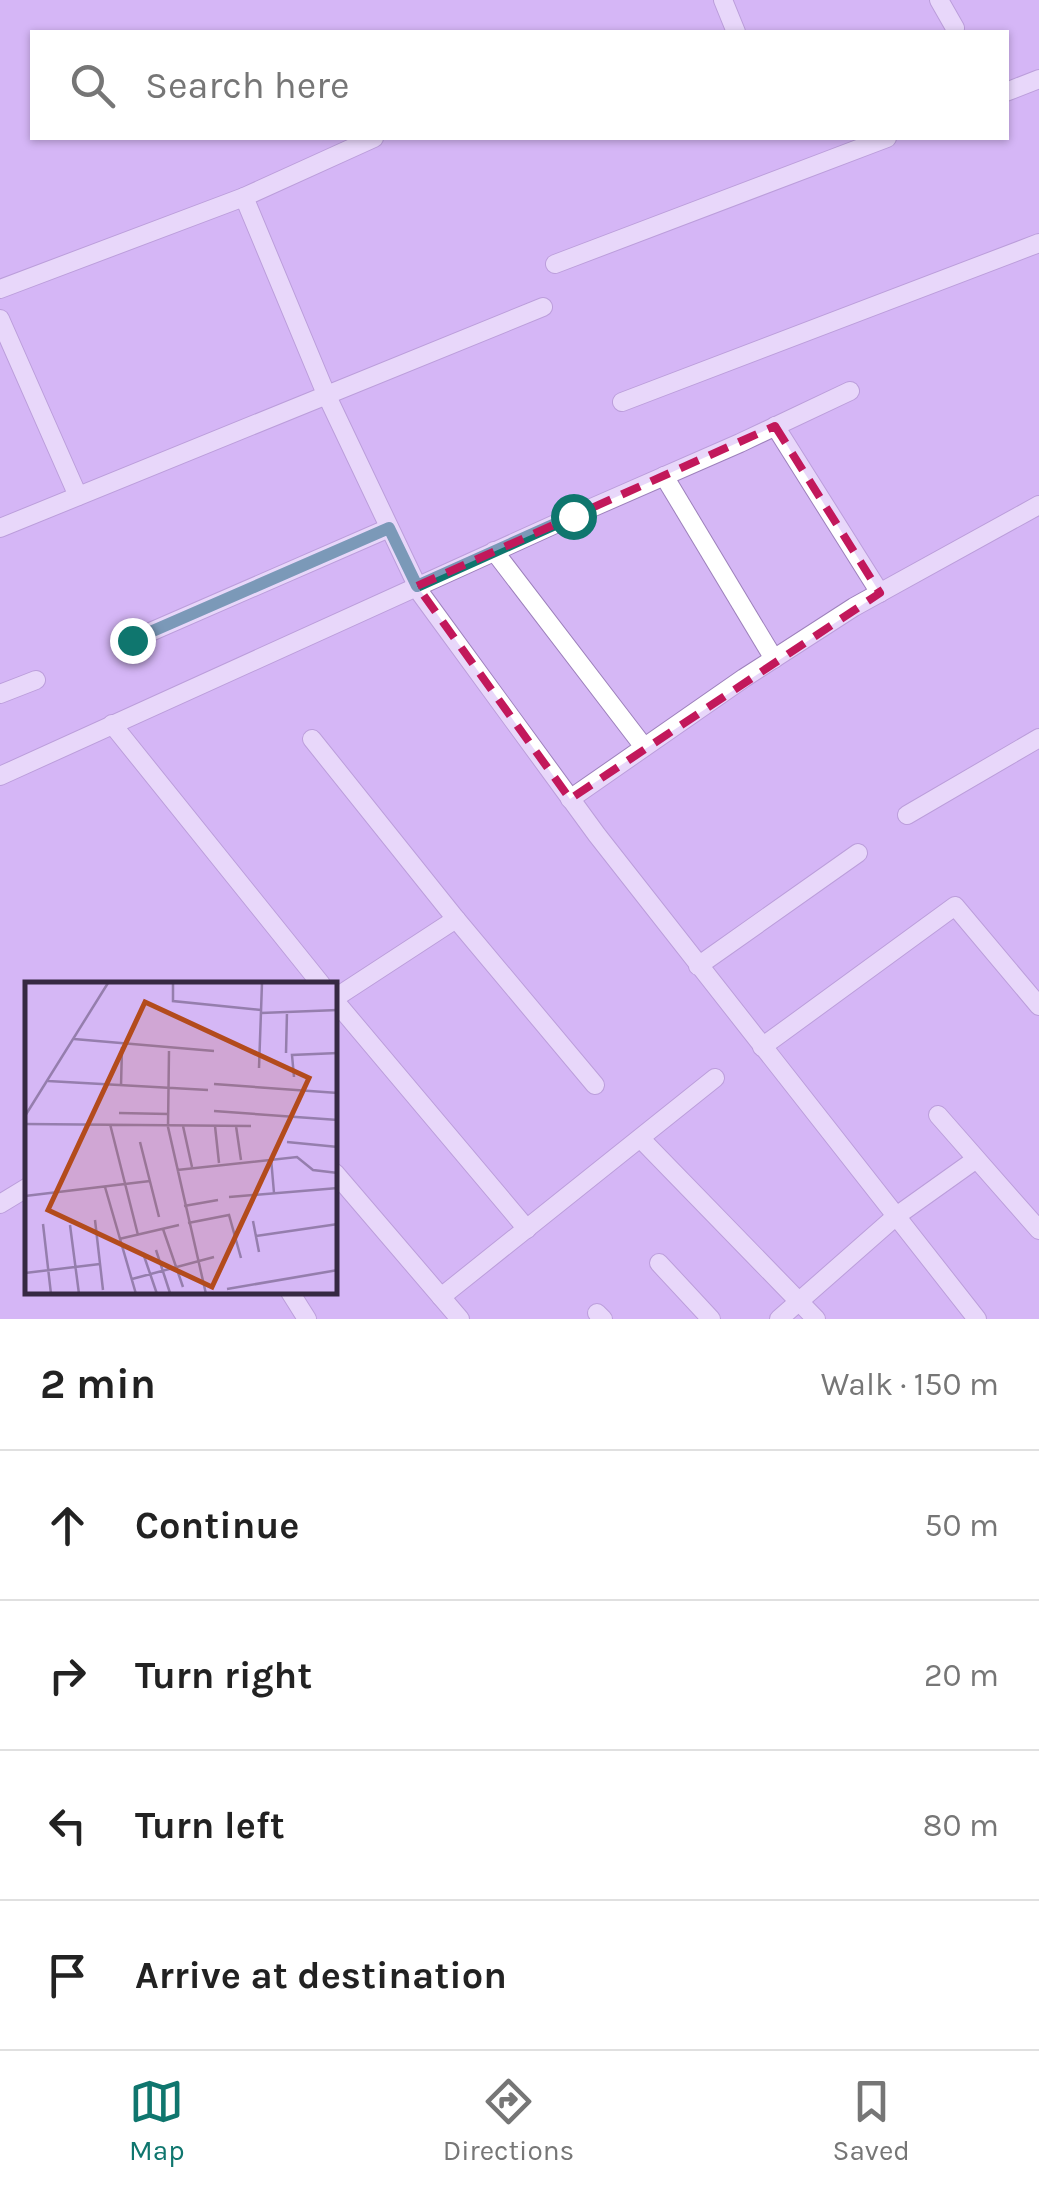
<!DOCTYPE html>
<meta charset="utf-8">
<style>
:root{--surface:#fff;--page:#f6f6f6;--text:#222;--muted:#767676;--line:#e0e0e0;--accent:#0f766e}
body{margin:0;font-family:Karla,sans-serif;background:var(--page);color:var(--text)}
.stop{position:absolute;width:30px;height:30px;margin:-22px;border:8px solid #0f766e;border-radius:50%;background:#fff}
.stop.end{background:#0f766e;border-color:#fff;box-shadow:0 2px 10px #0008}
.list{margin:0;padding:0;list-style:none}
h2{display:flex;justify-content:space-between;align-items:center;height:130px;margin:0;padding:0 40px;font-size:42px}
h2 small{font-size:32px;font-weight:400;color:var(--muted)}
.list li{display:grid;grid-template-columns:65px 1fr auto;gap:30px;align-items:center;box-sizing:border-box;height:150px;padding:0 40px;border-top:2px solid var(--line)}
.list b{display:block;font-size:38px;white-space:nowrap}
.list em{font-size:32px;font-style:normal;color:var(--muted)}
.icon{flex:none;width:55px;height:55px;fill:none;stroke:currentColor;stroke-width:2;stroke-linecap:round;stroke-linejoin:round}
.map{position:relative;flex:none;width:1039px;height:1319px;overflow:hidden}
.search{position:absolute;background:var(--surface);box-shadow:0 2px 8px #0004;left:30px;right:30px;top:30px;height:110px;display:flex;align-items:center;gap:25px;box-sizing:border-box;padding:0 35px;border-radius:0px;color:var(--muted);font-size:38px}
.sheet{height:730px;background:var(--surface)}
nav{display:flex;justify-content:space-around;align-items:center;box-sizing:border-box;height:140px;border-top:2px solid var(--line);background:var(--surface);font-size:28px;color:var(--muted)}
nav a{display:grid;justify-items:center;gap:5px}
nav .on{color:var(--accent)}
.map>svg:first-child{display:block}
</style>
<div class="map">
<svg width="1039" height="1319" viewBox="0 0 1039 1319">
<rect width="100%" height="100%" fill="#d5b7f5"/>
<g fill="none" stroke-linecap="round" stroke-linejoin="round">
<defs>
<g id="minor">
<polyline points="723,0 736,32"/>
<polyline points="939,0 955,28"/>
<polyline points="1006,92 1039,79"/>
<polyline points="244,197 326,394 421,594 597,835 977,1319"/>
<polyline points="555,264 887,138"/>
<polyline points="0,289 244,197 374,138"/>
<polyline points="0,319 78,496"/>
<polyline points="622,402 1039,243"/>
<polyline points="775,426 880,593"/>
<polyline points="664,476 774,659"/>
<polyline points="0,528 543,307"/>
<polyline points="494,551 644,747"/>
<polyline points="132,640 389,528"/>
<polyline points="0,694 36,680"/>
<polyline points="112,724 321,984"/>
<polyline points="312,739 456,919 595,1085"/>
<polyline points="0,776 573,516 740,443 850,391"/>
<polyline points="570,799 744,678 854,607 1039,505"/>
<polyline points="907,815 1039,738"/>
<polyline points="698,966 858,853"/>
<polyline points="335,998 456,919"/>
<polyline points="335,1001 527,1229"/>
<polyline points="762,1047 955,906 1039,1006"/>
<polyline points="938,1115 1039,1230"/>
<polyline points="641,1139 816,1319"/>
<polyline points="335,1173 460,1319"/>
<polyline points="0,1204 28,1187"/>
<polyline points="659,1263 711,1319"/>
<polyline points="290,1292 307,1319"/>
<polyline points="441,1297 715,1078"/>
<polyline points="597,1313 603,1319"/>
<polyline points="779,1319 895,1217 975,1160"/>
</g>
</defs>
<use href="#minor" stroke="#9d80bb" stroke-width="20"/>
<use href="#minor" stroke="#fff" stroke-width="18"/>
</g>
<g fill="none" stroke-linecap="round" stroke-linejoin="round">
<polyline stroke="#0f766e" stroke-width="12" points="132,640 389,528 417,586 573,516"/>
</g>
<path d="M0 0H1039V1319H0ZM775 426 880 593 570 799 417 586Z" fill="#d5b7f5" fill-opacity=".55" fill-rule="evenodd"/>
<path fill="none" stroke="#c2185b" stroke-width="8" stroke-dasharray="20 12" stroke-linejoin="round" d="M775 426 880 593 570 799 417 586Z"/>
<g transform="translate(25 982)">
<rect width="312" height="312" fill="#d5b7f5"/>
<path fill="none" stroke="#957ead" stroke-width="2.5" d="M148 1V19L236 28M236 31 313 28M49 57 189 69M144 69 143 145 181 312M261 71 262 30M234 86 237 1M269 95 267 73 313 71M23 99 183 108M189 102 313 111M96 104 97 65M189 129 313 138M94 131 143 132M0 134 83 1M0 142 226 144M85 142 113 253M158 144 167 185M190 144 194 181M211 144 216 178M115 160 134 235M262 160 313 165M246 176 249 211M152 188 272 175 288 188 313 191M80 205 111 312M0 214 125 199M204 215 313 206M159 224 193 218M70 238 78 308M228 239 234 270M163 241 204 233 216 276M18 242 26 312M45 243 54 312M138 247 158 305M231 254 313 242M94 257 154 243M131 268 145 311M118 271 132 312M0 291 75 282M107 297 189 275M202 307 313 288"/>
<path fill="#b34b1c" fill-opacity="0.15" stroke="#b34b1c" stroke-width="5" d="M120 20 284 96 187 305 23 228Z"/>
<rect width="312" height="312" fill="none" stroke="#362942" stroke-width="5"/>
</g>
</svg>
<div class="stop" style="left:573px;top:516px"></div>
<div class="stop end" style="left:132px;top:640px"></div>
<div class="search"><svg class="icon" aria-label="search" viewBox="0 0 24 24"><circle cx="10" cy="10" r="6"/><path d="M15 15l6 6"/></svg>Search here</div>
</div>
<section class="sheet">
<h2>2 min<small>Walk · 150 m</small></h2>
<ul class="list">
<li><svg class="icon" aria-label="ahead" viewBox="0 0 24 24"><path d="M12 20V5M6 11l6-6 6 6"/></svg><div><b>Continue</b></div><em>50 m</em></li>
<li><svg class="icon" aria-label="right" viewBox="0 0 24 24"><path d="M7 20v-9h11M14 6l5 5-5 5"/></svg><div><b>Turn right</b></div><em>20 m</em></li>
<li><svg class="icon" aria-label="left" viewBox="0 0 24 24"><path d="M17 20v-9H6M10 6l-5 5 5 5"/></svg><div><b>Turn left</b></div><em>80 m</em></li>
<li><svg class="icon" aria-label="arrive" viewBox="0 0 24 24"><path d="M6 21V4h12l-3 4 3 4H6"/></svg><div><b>Arrive at destination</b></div></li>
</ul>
</section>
<nav>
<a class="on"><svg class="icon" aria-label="map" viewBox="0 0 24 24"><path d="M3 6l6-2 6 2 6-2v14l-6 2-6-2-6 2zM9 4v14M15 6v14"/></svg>Map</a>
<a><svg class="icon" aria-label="directions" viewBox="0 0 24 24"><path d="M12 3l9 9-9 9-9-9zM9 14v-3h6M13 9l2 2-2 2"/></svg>Directions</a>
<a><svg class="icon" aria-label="saved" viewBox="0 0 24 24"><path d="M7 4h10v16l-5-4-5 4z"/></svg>Saved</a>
</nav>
